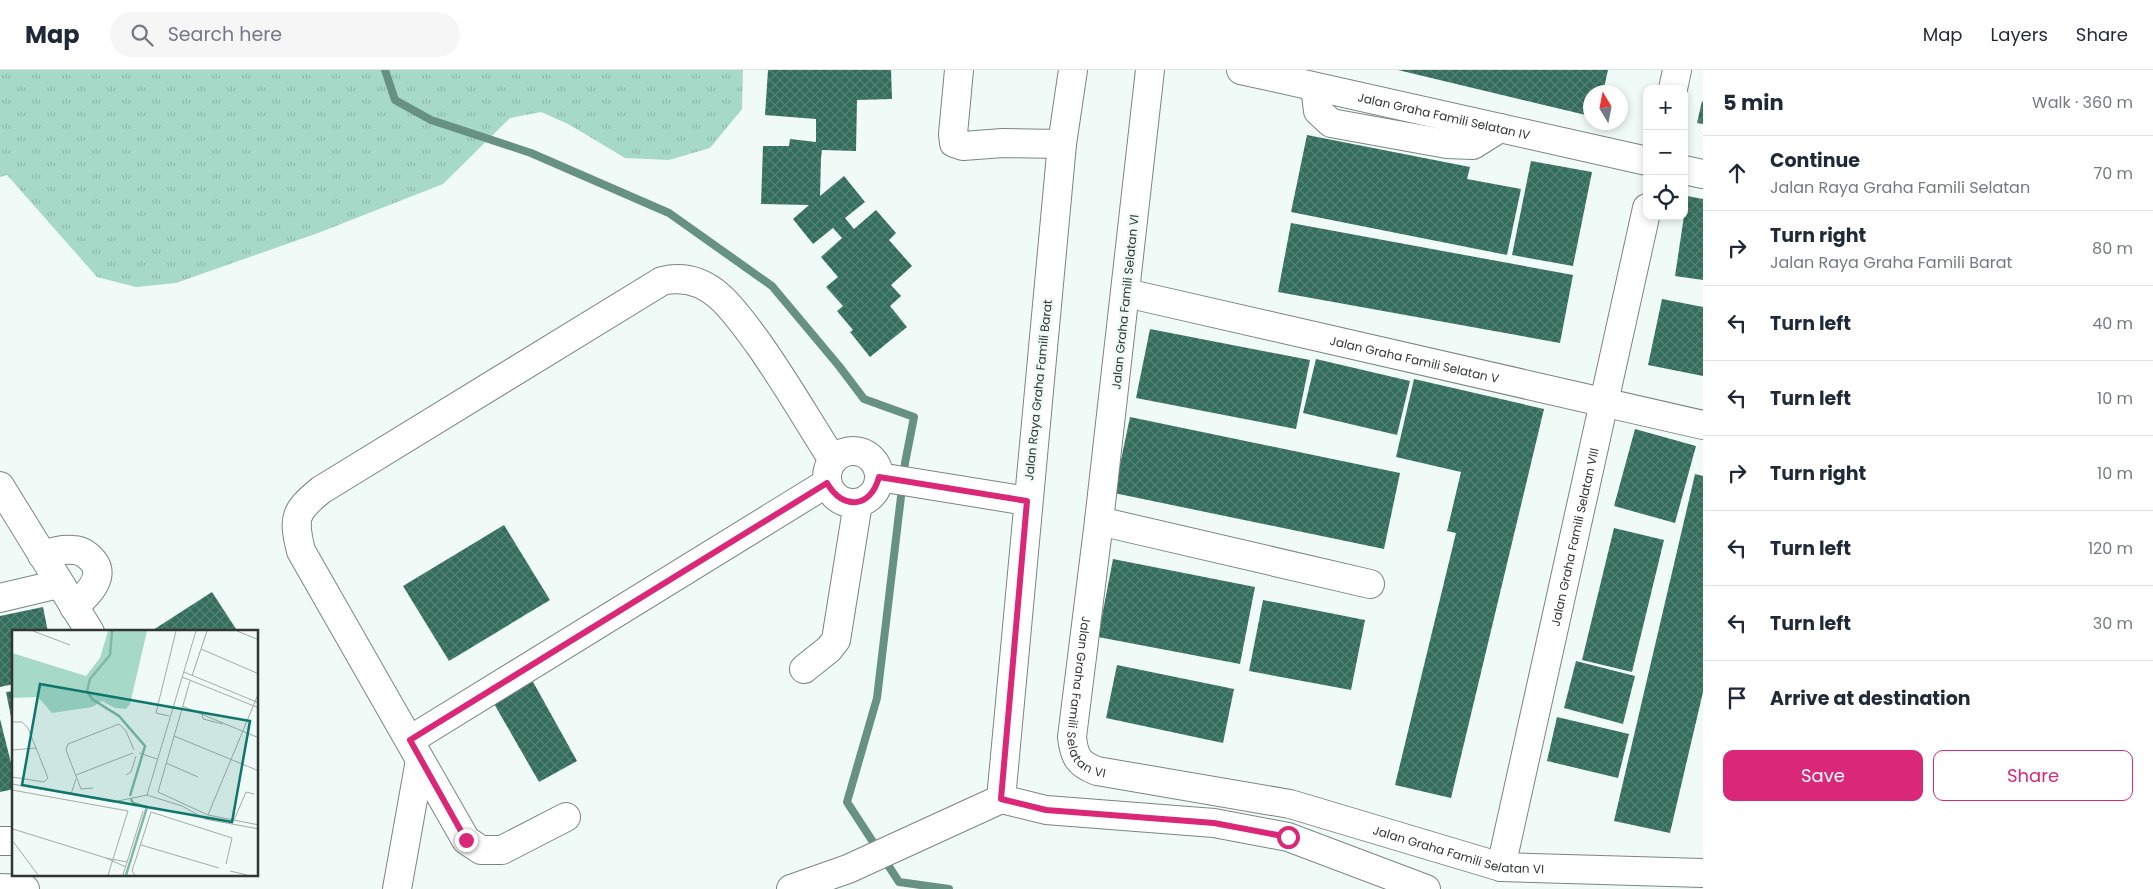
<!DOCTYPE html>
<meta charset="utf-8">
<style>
:root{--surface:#fff;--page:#f6f6f7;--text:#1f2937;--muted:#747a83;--line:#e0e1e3;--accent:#db2777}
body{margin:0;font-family:Poppins,sans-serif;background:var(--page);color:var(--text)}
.controls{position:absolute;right:15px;top:15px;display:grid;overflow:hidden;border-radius:10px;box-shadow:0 2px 8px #0003}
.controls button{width:45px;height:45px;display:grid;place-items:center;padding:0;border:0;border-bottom:1px solid var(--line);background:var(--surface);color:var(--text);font:25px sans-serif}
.compass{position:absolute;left:1583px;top:15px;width:45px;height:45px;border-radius:50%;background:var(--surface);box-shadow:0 2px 8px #0003;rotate:350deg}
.stop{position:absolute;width:15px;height:15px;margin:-11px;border:4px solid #db2777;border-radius:50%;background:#fff}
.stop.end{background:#db2777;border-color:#fff;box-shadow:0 1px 5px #0008}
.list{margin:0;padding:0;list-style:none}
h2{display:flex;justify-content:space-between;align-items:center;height:65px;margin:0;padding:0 20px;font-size:21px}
h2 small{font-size:16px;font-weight:400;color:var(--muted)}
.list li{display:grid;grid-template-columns:32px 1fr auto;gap:15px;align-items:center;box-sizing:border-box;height:75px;padding:0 20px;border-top:1px solid var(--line)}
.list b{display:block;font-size:19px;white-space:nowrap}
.list p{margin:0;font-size:16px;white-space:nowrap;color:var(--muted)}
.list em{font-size:16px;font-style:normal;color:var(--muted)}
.actions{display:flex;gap:10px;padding:15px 20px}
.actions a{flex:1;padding:11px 0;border:1px solid var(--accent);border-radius:10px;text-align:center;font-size:18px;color:var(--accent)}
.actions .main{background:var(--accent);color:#fff}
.icon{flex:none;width:28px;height:28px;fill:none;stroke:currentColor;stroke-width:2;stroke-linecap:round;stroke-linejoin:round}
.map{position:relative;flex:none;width:1703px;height:819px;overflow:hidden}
header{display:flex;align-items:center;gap:30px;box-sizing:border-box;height:70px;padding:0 25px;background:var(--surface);border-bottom:1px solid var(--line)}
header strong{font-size:24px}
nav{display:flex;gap:28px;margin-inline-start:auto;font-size:18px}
.search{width:350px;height:45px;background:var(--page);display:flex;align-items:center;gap:12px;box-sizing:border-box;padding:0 18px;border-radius:28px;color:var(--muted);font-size:19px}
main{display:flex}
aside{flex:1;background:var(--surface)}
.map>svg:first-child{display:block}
</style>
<header>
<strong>Map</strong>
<div class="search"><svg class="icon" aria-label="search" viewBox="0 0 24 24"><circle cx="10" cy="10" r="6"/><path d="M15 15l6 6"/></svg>Search here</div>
<nav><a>Map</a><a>Layers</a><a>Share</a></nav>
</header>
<main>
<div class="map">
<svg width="1703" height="819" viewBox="0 0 1703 819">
<defs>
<pattern id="grass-tufts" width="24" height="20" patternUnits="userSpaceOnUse" patternTransform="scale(1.25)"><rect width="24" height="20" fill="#a7d9c8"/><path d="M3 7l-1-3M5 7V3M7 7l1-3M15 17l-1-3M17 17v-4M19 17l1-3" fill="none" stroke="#90bbac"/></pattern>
<pattern id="building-cross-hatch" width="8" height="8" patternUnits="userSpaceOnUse" patternTransform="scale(1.25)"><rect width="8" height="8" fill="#336d5b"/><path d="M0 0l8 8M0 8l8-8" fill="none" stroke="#568275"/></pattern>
</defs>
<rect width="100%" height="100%" fill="#f0faf6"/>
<polygon fill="url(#grass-tufts)" points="0,0 743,0 742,39 710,78 669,90 625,88 570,55 541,42 510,48 443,114 318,163 176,213 136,217 97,207 7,105 0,107"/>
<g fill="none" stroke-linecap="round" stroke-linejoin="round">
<polyline stroke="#679183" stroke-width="8" points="385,0 395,30 431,50 531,83 669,143 772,216 839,296 864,329 914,347 905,393 877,628 847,732 899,812 949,819"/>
</g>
<g fill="url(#building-cross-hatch)">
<polygon points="768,0 891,0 892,29 857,30 856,81 822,80 821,88 820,126 844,106 865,132 845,148 854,159 876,140 896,163 889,170 912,196 891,215 901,226 890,236 907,257 870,287 850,262 853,260 837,241 843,236 826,217 838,207 821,187 842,168 833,158 813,174 793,149 809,135 761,134 763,76 789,76 790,69 816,72 816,49 765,45"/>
<polygon points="1398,0 1608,0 1603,22 1590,22 1590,46"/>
<polygon points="1702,31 1703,32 1703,54 1697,53"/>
<polygon points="1307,65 1470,97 1467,109 1521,119 1507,185 1291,142"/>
<polygon points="1531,91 1592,102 1573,196 1512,185"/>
<polygon points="1687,126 1703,129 1703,210 1675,206"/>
<polygon points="1291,153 1573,205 1560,273 1278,222"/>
<polygon points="1662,229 1703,237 1703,306 1648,295"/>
<polygon points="1150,259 1310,290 1296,359 1136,328"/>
<polygon points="1316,289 1410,311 1397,365 1303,343"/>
<polygon points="1414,309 1544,339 1451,728 1395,715 1456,463 1447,461 1461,402 1396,387"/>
<polygon points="1130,347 1400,403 1384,479 1114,423"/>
<polygon points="1635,359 1696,376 1675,453 1614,436"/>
<polygon points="1695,404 1703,406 1703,622 1670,763 1614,751"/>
<polygon points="504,455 550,530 449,591 403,516"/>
<polygon points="1614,458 1664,470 1632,602 1582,590"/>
<polygon points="1113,489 1255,517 1240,594 1098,567"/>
<polygon points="212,522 238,562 154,562 153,560"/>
<polygon points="1263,530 1365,550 1351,620 1249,601"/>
<polygon points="43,537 48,562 14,562 14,614 0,617 0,546"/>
<polygon points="1576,591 1635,606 1623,654 1564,638"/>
<polygon points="1117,595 1234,619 1223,673 1106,648"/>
<polygon points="532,610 577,691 539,712 493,632"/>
<polygon points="14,621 14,657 13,657 6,622"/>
<polygon points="1557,647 1629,664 1618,708 1547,691"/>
<polygon points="0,649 14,705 14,719 0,722"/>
</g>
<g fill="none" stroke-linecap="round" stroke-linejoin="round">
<defs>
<g id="street">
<polyline points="959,0 953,64 954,73 963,76 1003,73 1062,74"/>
<polyline points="1073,0 1062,74 1001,729 1046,740 1214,753 1288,767 1426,819"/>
<path id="s1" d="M1150 0 1099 451 1072 667C1074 686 1078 694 1097 701L1290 734 1501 797 1703 803"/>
<path id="s2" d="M1241 0 1647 91"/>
<polyline points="1315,17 1318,41 1331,53 1447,74 1473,75 1500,58"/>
<polyline points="1673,19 1677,0"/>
<polyline points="1684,100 1703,104"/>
<path id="s3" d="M1126 223 1703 355"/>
<circle cx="853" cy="407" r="26"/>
<polyline points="879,407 1027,431"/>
<polyline points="0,416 90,562"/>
<polyline points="1099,451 1370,514"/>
<path d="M42 485C52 482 62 479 73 480 81 480 87 484 93 491 107 507 86 526 74 537"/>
<polyline points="0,528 59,514"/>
<polyline points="804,599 829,579 836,570 858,433"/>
<polyline points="410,670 827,413"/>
<path d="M566 747 502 780H481L466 770 301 481C293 448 294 442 321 420L662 211C683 206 702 211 719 226 734 239 746 257 758 273 785 311 808 351 833 390"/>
<polyline points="0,771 14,771"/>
<path id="s4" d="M1501 797 1647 138"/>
<polyline points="0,818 25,819"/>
<polyline points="397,819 420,690"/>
</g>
<polyline id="secondary" points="791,819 848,799 1001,729"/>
</defs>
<use href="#street" stroke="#7c8581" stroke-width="30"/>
<use href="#secondary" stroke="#7c8581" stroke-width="30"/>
<use href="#street" stroke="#fff" stroke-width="28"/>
<use href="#secondary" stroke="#fff" stroke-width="28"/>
</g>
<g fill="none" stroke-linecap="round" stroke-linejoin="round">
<path stroke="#db2777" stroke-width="6" d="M466 770 410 670 827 413C843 441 871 438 879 407L1027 431 1001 729 1046 740 1214 753 1288 767"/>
</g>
<g text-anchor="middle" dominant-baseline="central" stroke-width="5" stroke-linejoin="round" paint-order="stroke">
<g font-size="12" fill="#313533" stroke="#f0faf6">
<text stroke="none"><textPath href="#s2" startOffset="208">Jalan Graha Famili Selatan IV</textPath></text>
<text transform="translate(1125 232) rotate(-84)">Jalan Graha Famili Selatan VI</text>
<text stroke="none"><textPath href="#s3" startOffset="296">Jalan Graha Famili Selatan V</textPath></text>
<text transform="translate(1038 320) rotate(-84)">Jalan Raya Graha Famili Barat</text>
<text stroke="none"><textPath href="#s4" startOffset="338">Jalan Graha Famili Selatan VIII</textPath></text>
<text stroke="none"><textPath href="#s1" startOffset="638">Jalan Graha Famili Selatan VI</textPath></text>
<text stroke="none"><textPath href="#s1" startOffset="1088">Jalan Graha Famili Selatan VI</textPath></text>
</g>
</g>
<g transform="translate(12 560)">
<rect width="246" height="246" fill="#f0faf6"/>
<path d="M96 1H135L118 74 114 79 103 78 90 71 80 77 40 83 26 67 0 68V23L74 46 88 28Z" fill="#a7d9c8"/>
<path fill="none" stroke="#7eb9a5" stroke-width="2.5" d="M100 1 98 25 78 49 75 61 80 69 107 86 133 116 118 166M114 245 135 177 121 173 119 169"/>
<path fill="none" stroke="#a4aba8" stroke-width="1" d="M21 1 58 15M225 1 247 10M189 19 247 44M172 42 247 73M180 46 195 1M170 47 247 78M178 51 146 162 196 185 247 195M170 76 247 108M190 84 191 89 211 94M157 86 144 83 164 1M0 92H10L16 98 36 148 32 152 0 147M162 106 247 141M0 120 24 118M127 123 145 129M154 133 186 147M64 145 121 123M114 145 119 142 124 126M0 154 101 172 135 165 170 176 193 189 247 199M81 158 69 159 54 120 56 114 107 94 114 101 122 120M0 160 116 181 96 245M59 164 64 149M135 165 184 1M196 185 247 62M222 190 234 162 242 164M1 199 94 228M0 210 26 245M129 215 207 238M114 237 94 228 115 232M218 241 235 245M111 245 131 181M123 245 120 241 139 182 220 208 214 234"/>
<path fill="#0f766e" fill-opacity="0.15" stroke="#0f766e" stroke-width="2.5" d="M28 54 238 91 220 192 10 155Z"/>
<rect width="246" height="246" fill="none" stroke="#313533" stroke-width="2.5"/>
</g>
</svg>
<div class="controls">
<button>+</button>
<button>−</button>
<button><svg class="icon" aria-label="locate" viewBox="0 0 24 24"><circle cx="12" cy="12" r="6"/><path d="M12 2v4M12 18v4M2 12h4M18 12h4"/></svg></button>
</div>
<svg class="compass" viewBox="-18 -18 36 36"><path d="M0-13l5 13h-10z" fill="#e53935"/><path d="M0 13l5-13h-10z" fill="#747a83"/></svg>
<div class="stop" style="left:1288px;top:767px"></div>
<div class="stop end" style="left:466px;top:770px"></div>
</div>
<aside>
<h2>5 min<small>Walk · 360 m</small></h2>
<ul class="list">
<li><svg class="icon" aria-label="ahead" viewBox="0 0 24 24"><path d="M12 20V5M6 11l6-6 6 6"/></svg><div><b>Continue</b><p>Jalan Raya Graha Famili Selatan</p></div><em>70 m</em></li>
<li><svg class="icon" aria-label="right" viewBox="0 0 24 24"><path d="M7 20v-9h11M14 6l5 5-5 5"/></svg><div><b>Turn right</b><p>Jalan Raya Graha Famili Barat</p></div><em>80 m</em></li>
<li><svg class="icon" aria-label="left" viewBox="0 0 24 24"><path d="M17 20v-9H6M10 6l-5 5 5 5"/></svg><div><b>Turn left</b></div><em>40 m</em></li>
<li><svg class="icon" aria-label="left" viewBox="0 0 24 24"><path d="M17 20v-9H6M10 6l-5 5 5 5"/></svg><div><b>Turn left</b></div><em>10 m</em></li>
<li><svg class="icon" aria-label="right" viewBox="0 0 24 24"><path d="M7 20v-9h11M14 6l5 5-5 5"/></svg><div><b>Turn right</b></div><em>10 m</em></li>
<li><svg class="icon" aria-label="left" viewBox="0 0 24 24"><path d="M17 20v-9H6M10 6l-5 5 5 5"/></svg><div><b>Turn left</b></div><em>120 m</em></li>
<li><svg class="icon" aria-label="left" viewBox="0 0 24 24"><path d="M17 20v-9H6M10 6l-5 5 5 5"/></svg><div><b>Turn left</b></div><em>30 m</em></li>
<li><svg class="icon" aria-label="arrive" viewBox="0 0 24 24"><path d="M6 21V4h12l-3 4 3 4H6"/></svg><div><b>Arrive at destination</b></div></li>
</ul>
<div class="actions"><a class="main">Save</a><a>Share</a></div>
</aside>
</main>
